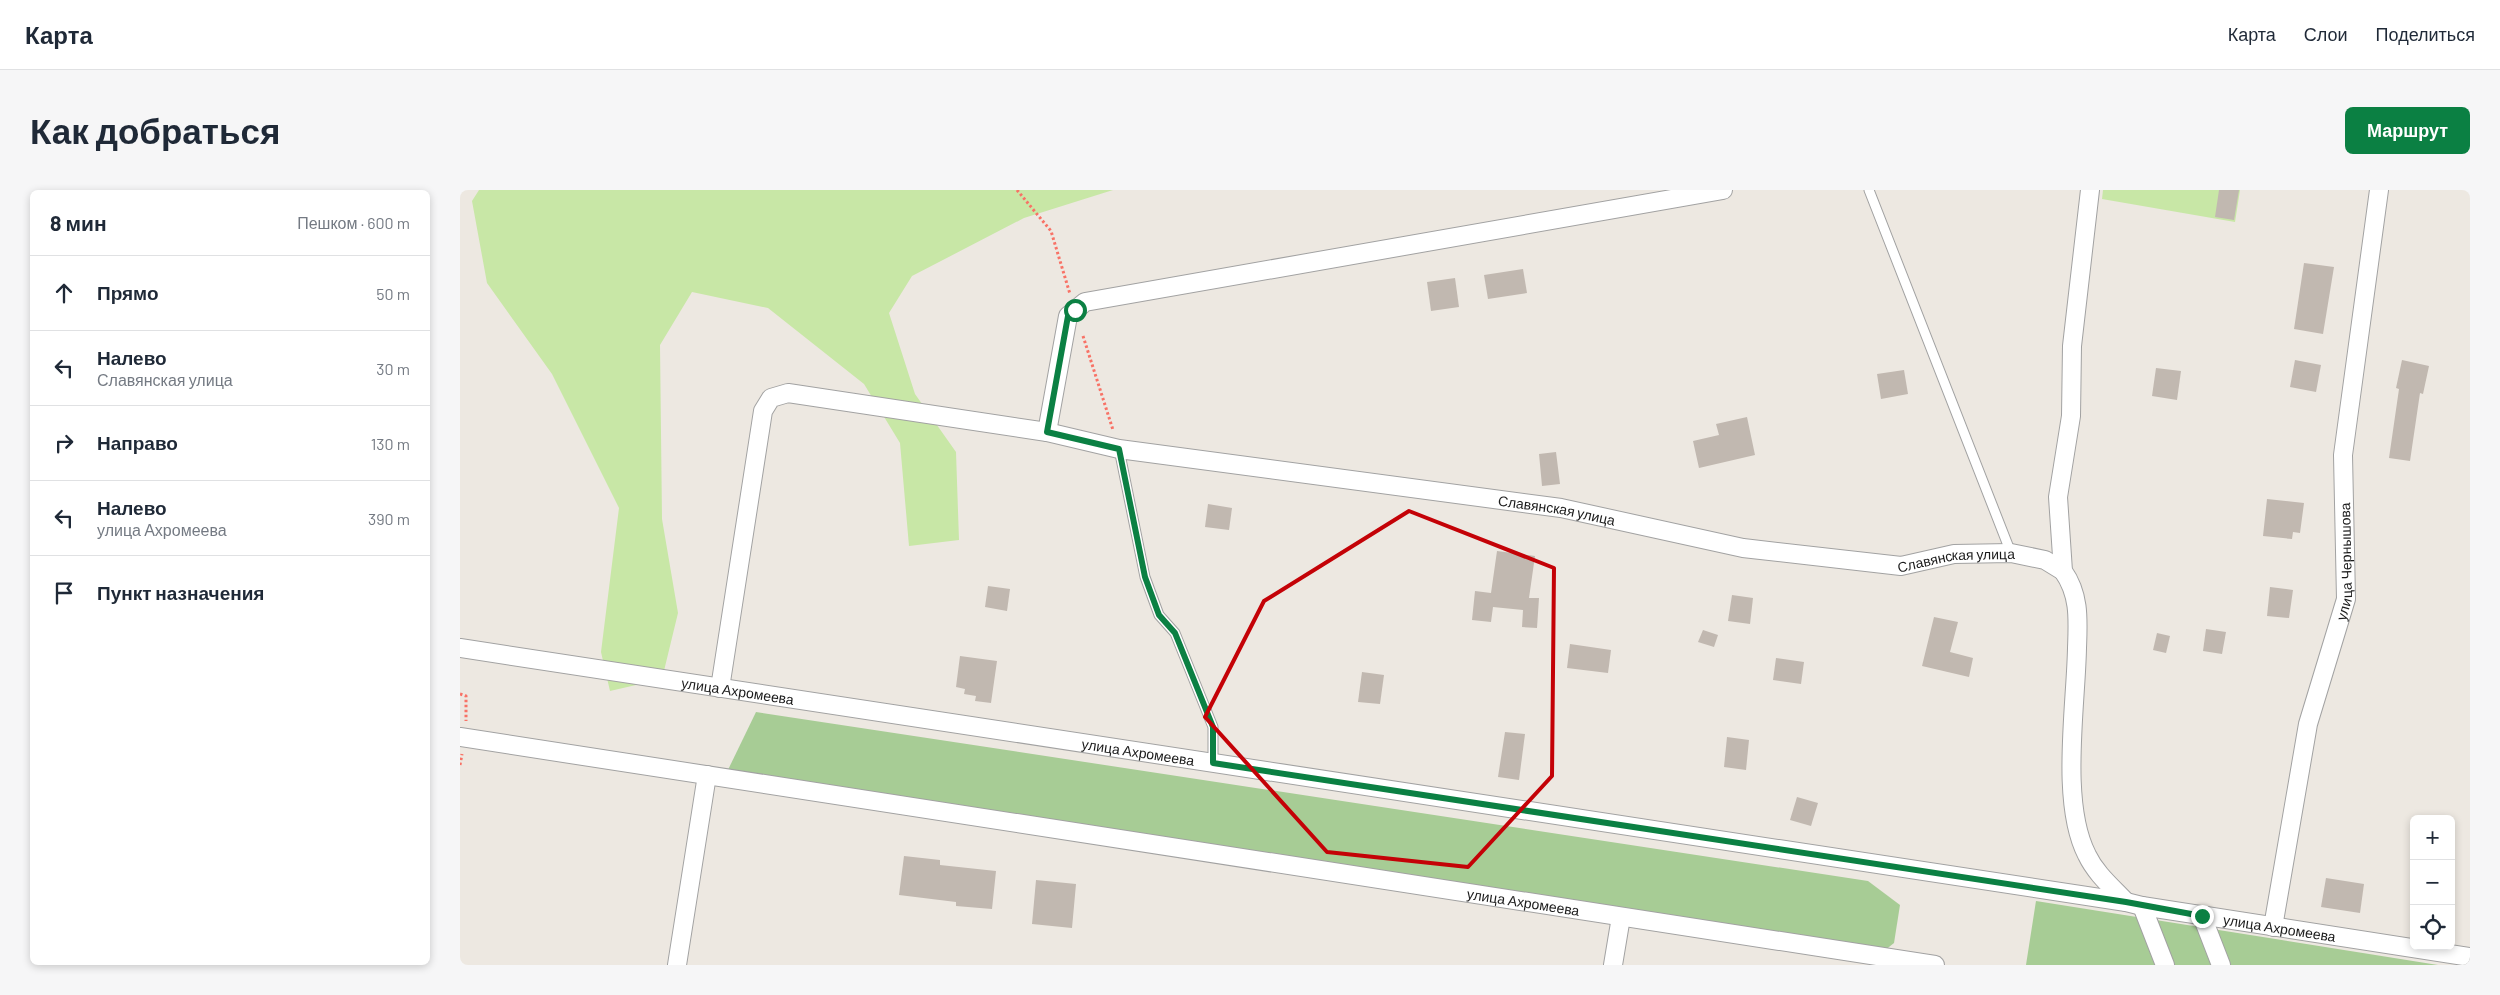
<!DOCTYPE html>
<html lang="ru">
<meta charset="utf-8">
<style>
:root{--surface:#fff;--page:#f6f6f7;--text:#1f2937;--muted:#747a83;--line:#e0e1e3;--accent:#0b8043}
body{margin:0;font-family:Barlow,sans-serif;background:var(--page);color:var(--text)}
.controls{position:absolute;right:15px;bottom:15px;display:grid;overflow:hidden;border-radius:8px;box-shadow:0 2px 8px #0003}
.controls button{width:45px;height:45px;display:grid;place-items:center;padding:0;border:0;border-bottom:1px solid var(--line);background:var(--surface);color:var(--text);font:25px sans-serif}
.stop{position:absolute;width:15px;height:15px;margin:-11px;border:4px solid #0b8043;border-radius:50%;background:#fff}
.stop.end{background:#0b8043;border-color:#fff;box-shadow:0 1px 5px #0008}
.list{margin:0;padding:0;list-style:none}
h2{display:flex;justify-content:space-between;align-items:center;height:65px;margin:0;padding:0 20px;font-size:21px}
h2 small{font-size:16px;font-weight:400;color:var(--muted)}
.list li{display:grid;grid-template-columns:32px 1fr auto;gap:15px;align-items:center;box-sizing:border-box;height:75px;padding:0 20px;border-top:1px solid var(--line)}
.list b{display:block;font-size:19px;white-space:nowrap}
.list p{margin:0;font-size:16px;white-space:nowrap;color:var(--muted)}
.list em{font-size:16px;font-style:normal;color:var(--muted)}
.icon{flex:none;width:28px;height:28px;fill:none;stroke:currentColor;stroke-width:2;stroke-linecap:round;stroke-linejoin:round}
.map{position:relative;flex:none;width:2010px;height:775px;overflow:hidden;border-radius:8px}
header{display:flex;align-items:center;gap:30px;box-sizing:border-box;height:70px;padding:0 25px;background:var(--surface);border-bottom:1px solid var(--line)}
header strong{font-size:24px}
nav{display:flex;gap:28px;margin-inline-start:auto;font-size:18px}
.intro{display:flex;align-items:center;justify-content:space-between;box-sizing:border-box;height:120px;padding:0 30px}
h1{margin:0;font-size:35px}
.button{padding:12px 22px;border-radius:8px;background:var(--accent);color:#fff;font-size:18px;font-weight:700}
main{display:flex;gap:30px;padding:0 30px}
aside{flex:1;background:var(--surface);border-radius:8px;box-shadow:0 2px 8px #0003}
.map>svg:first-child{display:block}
</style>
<header>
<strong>Карта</strong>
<nav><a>Карта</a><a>Слои</a><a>Поделиться</a></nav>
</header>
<div class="intro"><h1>Как добраться</h1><a class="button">Маршрут</a></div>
<main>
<aside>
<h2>8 мин<small>Пешком · 600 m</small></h2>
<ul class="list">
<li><svg class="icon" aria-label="ahead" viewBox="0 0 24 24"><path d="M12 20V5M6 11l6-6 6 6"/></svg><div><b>Прямо</b></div><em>50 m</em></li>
<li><svg class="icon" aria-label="left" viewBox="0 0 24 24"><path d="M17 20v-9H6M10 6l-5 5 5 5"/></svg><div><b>Налево</b><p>Славянская улица</p></div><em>30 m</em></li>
<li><svg class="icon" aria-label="right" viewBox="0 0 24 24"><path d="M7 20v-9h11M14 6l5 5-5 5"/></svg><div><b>Направо</b></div><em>130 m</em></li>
<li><svg class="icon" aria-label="left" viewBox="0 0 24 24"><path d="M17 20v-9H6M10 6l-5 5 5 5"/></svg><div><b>Налево</b><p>улица Ахромеева</p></div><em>390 m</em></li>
<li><svg class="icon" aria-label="arrive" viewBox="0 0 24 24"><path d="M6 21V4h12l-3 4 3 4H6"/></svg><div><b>Пункт назначения</b></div></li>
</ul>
</aside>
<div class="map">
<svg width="2010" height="775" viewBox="0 0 2010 775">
<rect width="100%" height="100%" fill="#ede8e1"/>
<g fill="#c8e7a6">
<polygon points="19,0 653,0 564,28 452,86 429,123 455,204 496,262 499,350 449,356 440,253 404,194 308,118 232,102 200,155 202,329 218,423 202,489 150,501 141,462 159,318 92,184 27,93 12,11"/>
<polygon points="1643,0 1780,0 1775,32 1642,9"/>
</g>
<g fill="#a7cc95">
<polygon points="296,522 1408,691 1440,715 1434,753 1414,769 265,586"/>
<polygon points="1576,711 1978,775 1566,775"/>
</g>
<g fill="#c1b8b0">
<polygon points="1759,0 1779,0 1774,30 1755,27"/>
<polygon points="1844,73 1874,77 1863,144 1834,139"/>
<polygon points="1063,79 1067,103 1028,109 1024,85"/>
<polygon points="995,88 999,117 971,121 967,92"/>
<polygon points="1835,170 1861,175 1856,202 1830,197"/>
<polygon points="1942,170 1969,176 1963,204 1960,203 1950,271 1929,268 1939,199 1936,198"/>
<polygon points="1696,178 1721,181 1717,210 1692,206"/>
<polygon points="1444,180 1448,204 1421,209 1417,184"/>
<polygon points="1287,227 1295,265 1239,278 1233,251 1259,245 1256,234"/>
<polygon points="1096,262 1100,294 1082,296 1079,264"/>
<polygon points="1807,309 1844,313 1840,343 1833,342 1832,349 1803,346"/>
<polygon points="748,314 772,318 769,340 745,337"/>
<polygon points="1037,361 1075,366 1069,408 1079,408 1077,438 1062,437 1063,420 1033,417 1031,432 1012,430 1015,401 1031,403"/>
<polygon points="528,396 550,399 547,421 525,417"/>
<polygon points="1810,397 1833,400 1829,428 1807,426"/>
<polygon points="1272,405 1293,408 1290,434 1268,431"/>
<polygon points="1474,427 1498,432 1490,462 1513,468 1509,487 1462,476"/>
<polygon points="1746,439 1766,442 1762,464 1743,461"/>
<polygon points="1243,440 1258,445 1254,457 1238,452"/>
<polygon points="1697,443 1710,446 1706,463 1693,460"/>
<polygon points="1110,454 1151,460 1148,483 1107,478"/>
<polygon points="500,466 537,471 531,513 515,511 516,506 504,504 505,499 496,497"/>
<polygon points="1316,468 1344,472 1341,494 1313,490"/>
<polygon points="902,482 924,485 920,514 898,512"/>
<polygon points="1045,542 1065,544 1059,590 1038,587"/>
<polygon points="1267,547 1289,550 1286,580 1264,577"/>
<polygon points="1337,607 1358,613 1351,636 1330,630"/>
<polygon points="444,666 480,670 480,675 536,681 532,719 496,716 496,712 439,705"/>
<polygon points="1866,688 1904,694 1900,723 1861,717"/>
<polygon points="576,690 616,694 612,738 572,734"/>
</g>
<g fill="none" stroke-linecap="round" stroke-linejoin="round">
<defs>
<g id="lane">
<polyline points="1409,0 1551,363"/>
<polyline points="659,259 685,387 699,425 715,443 753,537 753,573"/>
</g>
<g id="street">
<path d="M1630 0 1612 156 1611 226 1598 307 1603 381C1620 405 1618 430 1617 458 1616 516 1600 613 1627 665 1636 684 1652 697 1666 712"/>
<path id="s1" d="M587 242 659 259 1101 318 1283 358 1441 376 1494 364 1551 363 1585 370 1603 381"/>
<path id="s2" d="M0 458 1666 712 1682 716 2010 767"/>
<polyline points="260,498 303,221 311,208 328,203 587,242 608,126 625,112 1263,0"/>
<path id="s3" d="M0 547 1475 775"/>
<polyline points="1682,716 1705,775"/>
<polyline points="1742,726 1761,775"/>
<path id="s4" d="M1813 737 1848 534 1886 409 1883 265 1919 0"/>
<polyline points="217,775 247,585"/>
<polyline points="1153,775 1161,727"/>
</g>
</defs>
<use href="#lane" stroke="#a2a2a2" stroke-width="11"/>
<use href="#street" stroke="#a2a2a2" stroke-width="20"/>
<g stroke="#f87266" stroke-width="3" stroke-dasharray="2.5 2.5" stroke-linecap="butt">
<polyline points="557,0 591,41 610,104"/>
<polyline points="623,146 653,240"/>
<polyline points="0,504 6,506 6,531"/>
<polyline points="0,575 2,564"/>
</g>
<use href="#lane" stroke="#fff" stroke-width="9"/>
<use href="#street" stroke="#fff" stroke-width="18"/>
</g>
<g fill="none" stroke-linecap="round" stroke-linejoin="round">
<polyline stroke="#0b8043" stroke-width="6" points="615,120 608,126 587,242 659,259 685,387 699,425 715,443 753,537 753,573 1666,712 1742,726"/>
</g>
<path fill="none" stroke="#c40207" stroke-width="4" stroke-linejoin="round" d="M949 321 1094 378 1092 586 1008 677 867 662 745 527 804 411Z"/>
<g text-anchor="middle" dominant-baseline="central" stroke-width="4" stroke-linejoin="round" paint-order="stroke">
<g font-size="14" fill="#1b1b1b" stroke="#fff">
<text stroke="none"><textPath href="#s1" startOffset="516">Славянская улица</textPath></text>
<text stroke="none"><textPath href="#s1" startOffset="921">Славянская улица</textPath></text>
<text stroke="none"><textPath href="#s4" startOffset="374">улица Чернышова</textPath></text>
<text stroke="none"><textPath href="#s2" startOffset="281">улица Ахромеева</textPath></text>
<text stroke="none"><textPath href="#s2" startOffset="686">улица Ахромеева</textPath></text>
<text stroke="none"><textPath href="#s3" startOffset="1076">улица Ахромеева</textPath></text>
<text stroke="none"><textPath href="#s2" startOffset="1841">улица Ахромеева</textPath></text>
</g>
</g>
</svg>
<div class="controls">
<button>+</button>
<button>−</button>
<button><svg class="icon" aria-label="locate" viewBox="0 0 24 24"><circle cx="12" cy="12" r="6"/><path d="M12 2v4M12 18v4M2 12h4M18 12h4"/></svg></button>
</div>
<div class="stop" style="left:615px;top:120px"></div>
<div class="stop end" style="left:1742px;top:726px"></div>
</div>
</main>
